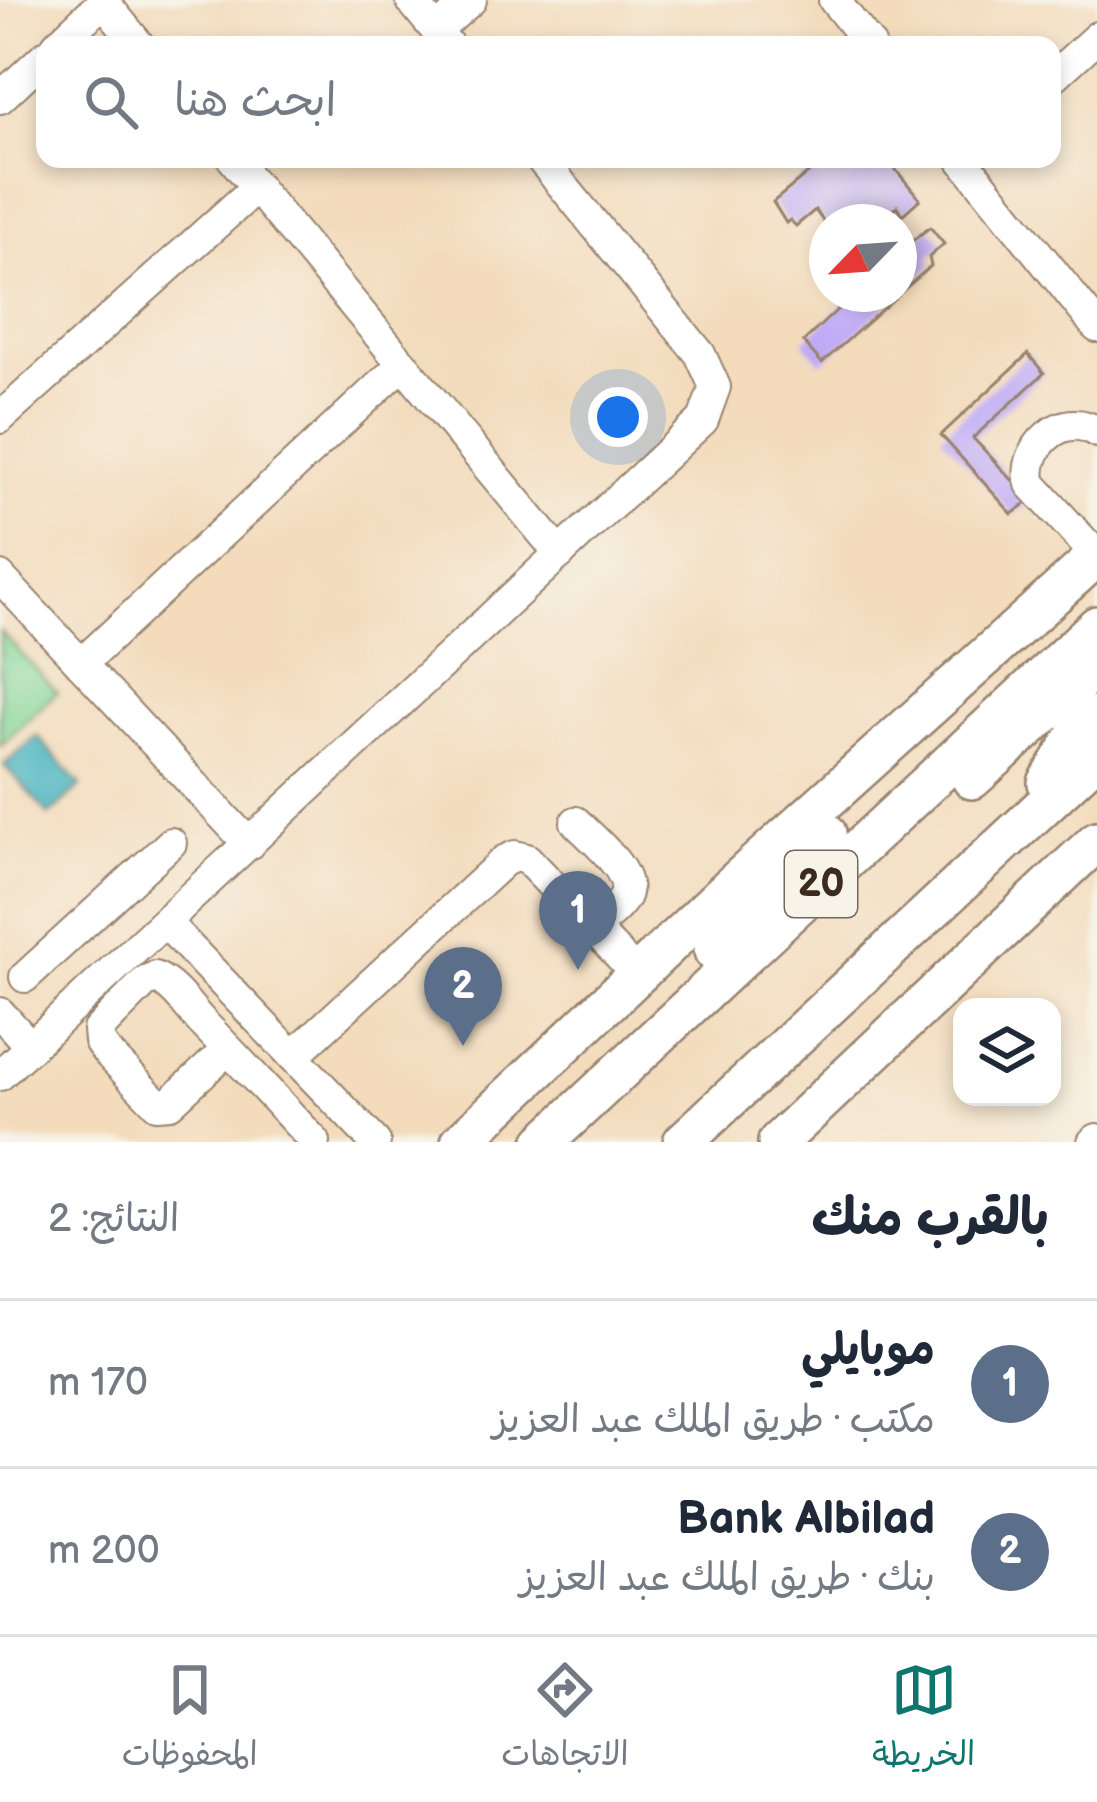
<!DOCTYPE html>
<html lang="ar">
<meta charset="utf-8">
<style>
:root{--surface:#fff;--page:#f2f2f3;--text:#1f2937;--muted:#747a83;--line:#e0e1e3;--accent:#0f766e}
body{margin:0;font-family:"Balsamiq Sans","Playpen Sans Arabic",sans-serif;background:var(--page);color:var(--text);direction:rtl}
.controls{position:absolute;right:36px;bottom:36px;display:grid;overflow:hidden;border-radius:24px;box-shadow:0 6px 18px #0003}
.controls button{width:108px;height:108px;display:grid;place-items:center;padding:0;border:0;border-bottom:3px solid var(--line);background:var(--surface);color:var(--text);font:60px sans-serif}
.compass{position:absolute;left:809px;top:204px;width:108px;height:108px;border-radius:50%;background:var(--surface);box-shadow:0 6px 18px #0003;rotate:245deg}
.you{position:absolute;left:618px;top:417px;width:42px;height:42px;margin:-30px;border:9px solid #fff;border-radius:50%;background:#1a73e8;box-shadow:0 0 0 18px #1a73e833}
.badge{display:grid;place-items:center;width:78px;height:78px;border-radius:50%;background:var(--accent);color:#fff;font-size:39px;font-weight:700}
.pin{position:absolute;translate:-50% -99px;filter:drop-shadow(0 3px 6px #0008)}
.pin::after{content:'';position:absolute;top:63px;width:42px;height:36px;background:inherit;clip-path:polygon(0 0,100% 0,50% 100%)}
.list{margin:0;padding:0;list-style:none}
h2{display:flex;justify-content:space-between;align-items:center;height:156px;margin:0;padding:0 48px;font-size:51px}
h2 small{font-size:39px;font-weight:400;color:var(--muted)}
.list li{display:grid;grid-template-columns:78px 1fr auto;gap:36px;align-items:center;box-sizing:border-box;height:168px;padding:0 48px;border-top:3px solid var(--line)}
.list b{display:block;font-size:45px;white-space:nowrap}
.list p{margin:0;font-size:39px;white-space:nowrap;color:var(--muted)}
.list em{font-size:39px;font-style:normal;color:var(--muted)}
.icon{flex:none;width:66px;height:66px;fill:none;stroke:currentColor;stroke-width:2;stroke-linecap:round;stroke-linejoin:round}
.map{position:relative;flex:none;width:1097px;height:1142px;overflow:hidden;direction:ltr}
.search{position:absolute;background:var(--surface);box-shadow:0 6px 18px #0003;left:36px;right:36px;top:36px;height:132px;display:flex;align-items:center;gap:30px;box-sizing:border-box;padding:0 42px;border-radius:24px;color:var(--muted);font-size:45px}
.sheet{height:492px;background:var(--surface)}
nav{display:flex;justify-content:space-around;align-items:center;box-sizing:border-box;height:168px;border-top:3px solid var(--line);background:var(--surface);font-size:33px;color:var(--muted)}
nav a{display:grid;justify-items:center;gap:6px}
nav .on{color:var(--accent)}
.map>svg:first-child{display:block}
</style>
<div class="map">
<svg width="1097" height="1142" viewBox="0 0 1097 1142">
<rect width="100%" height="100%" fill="#f7f3e8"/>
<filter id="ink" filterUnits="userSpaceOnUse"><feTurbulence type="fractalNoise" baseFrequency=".00833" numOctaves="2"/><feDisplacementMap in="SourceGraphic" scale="24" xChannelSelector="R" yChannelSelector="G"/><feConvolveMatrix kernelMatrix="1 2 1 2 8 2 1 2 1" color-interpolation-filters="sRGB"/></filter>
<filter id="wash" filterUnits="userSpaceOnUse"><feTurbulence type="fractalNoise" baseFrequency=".004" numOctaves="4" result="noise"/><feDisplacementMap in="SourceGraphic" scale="48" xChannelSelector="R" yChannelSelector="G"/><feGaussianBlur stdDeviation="2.7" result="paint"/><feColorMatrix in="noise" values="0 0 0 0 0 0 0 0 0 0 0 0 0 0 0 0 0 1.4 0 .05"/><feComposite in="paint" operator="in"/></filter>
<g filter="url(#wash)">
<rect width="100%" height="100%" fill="#f3dbbc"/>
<polygon fill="#83d698" stroke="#5f805b" stroke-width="3" points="0,631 57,692 0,746"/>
<polygon fill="#45b3c0" stroke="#406e6f" stroke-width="3" points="37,736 81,786 49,815 4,765"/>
<g id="blocks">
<g fill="#bfaaf6">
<polygon points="825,159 887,159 920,199 902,215 897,206 878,222 827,222 827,226 815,210 796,226 790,220 786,223 773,202"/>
<polygon points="930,227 944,244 929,257 931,266 899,294 899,251"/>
<polygon points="854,294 899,294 822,363 803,342"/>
<polygon points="1028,354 1044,373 973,438 1031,500 1012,514 941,435"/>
</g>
</g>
</g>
<g filter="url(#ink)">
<use href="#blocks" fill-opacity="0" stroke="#97826d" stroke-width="3"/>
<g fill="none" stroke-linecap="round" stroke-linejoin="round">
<defs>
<g id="minor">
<polyline points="411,0 448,45"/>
<polyline points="834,0 870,45"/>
<polyline points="103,1 139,45"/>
<polyline points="436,31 471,0"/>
<polyline points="57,45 105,0"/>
<polyline points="1052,78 1097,37"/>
<polyline points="0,98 45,56"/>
<polyline points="233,159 560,554"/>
<polyline points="962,159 1097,327"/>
<polyline points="0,418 257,187"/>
<path d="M1097 556 1031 484C1021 450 1062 408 1097 432"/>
<polyline points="0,577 249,844"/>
<polyline points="81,664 403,364"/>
<path d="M576 822C592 839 641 876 622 901 615 911 602 920 593 928"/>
<polyline points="165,922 375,1142"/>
<polyline points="25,977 171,843"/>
<polyline points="0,1013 31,1047"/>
<path d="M228 1049 170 1103 157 1104 106 1051 99 1041 98 1030 144 983 155 977C174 985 189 1008 203 1023 241 1062 278 1102 315 1142"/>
<polyline points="293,1056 504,861 515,856 527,859 638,975"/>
<polyline points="0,1075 703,420 715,387 700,354 541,159"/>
<polyline points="1093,1142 1097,1139"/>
</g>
<g id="major">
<polyline points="972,779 1097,666"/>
<polyline points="1048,783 1079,732 1097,716"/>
<polyline points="714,951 826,833"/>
<polyline points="461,1142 731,886 1097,556"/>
<polyline points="544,1142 1097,626"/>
<polyline points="683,1142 1097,756"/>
<polyline points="778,1142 1097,841"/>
</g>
</defs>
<use href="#minor" stroke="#97826d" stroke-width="34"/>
<use href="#major" stroke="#97826d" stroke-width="44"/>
<use href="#minor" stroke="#fff" stroke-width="30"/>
<use href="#major" stroke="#fff" stroke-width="39"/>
</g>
</g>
<g text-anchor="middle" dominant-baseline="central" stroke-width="9" stroke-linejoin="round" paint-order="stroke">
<rect fill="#f7f3e8" stroke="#73665b" stroke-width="3" x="785" y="851" width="72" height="66" rx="9"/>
<g font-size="39" font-weight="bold" fill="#3b2a1e">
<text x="821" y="884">20</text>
</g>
</g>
</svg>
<div class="controls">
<button><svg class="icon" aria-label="layers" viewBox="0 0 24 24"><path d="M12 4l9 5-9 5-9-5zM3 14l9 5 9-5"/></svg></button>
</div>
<svg class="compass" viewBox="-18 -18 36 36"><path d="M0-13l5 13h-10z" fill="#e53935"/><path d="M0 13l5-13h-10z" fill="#747a83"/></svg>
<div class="you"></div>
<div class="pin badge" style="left:578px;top:970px;background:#5c6f8a">1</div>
<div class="pin badge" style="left:463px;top:1046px;background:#5c6f8a">2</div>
<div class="search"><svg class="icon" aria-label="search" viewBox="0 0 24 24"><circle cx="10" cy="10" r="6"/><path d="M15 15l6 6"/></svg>ابحث هنا</div>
</div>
<section class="sheet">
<h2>بالقرب منك<small>النتائج: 2</small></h2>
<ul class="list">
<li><span class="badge" style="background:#5c6f8a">1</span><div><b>موبايلي</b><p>مكتب · طريق الملك عبد العزيز</p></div><em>170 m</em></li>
<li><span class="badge" style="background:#5c6f8a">2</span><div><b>Bank Albilad</b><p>بنك · طريق الملك عبد العزيز</p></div><em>200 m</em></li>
</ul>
</section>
<nav>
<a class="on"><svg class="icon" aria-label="map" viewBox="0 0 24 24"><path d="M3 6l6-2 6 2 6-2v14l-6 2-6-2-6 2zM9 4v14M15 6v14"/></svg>الخريطة</a>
<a><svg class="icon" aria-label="directions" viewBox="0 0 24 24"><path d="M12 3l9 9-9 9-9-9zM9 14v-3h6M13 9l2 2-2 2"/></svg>الاتجاهات</a>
<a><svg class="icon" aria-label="saved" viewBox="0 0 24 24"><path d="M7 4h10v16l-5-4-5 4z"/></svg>المحفوظات</a>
</nav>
